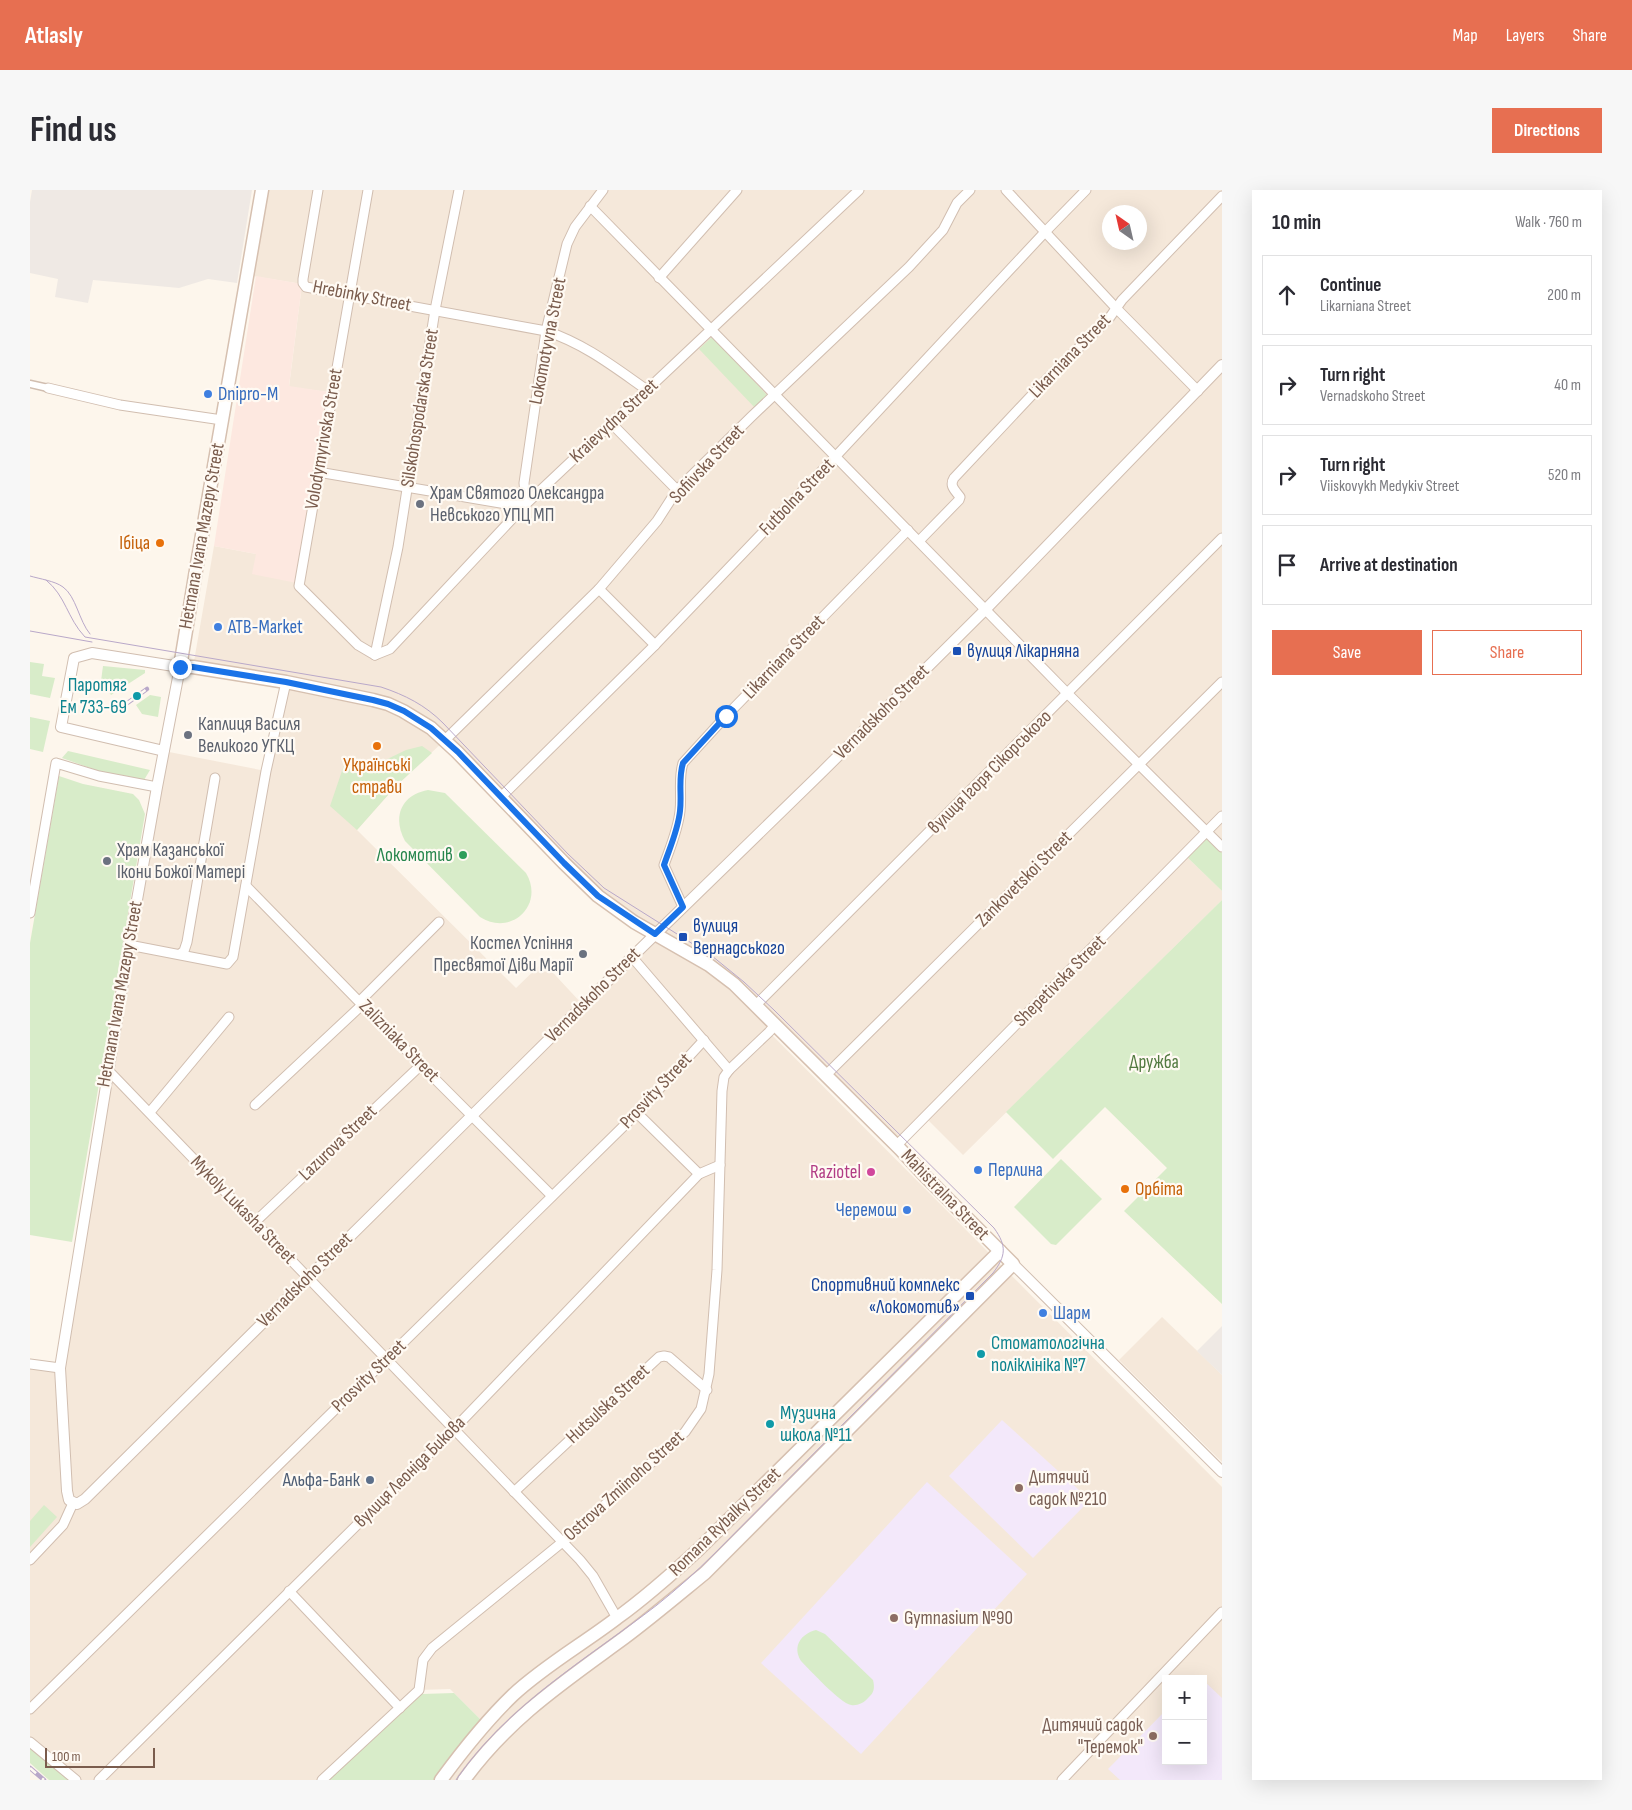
<!DOCTYPE html>
<meta charset="utf-8">
<style>
:root{--surface:#fff;--page:#f7f7f7;--text:#2b2b33;--muted:#7c7c81;--line:#e1e1e2;--accent:#e76f51}
body{margin:0;font-family:"Sofia Sans Condensed",sans-serif;background:var(--page);color:var(--text)}
.controls{position:absolute;right:15px;bottom:15px;display:grid;overflow:hidden;border-radius:0px;box-shadow:0 5px 20px #0002}
.controls button{width:45px;height:45px;display:grid;place-items:center;padding:0;border:0;border-bottom:1px solid var(--line);background:var(--surface);color:var(--text);font:25px sans-serif}
.compass{position:absolute;left:1072px;top:15px;width:45px;height:45px;border-radius:50%;background:var(--surface);box-shadow:0 5px 20px #0002;rotate:326deg}
.scale{position:absolute;left:15px;bottom:12px;width:110px;box-sizing:border-box;padding-left:5px;border:2px solid #7a5c4d;border-top:0;font-size:14px;line-height:18px;white-space:nowrap;color:#7a5c4d;-webkit-text-stroke:4px #fffaf3;paint-order:stroke}
.stop{position:absolute;width:15px;height:15px;margin:-11px;border:4px solid #1a73e8;border-radius:50%;background:#fff}
.stop.end{background:#1a73e8;border-color:#fff;box-shadow:0 1px 5px #0008}
.list{margin:0;padding:0;list-style:none}
h2{display:flex;justify-content:space-between;align-items:center;height:65px;margin:0;padding:0 20px;font-size:21px}
h2 small{font-size:16px;font-weight:400;color:var(--muted)}
.list li{display:grid;grid-template-columns:32px 1fr auto;gap:15px;align-items:center;box-sizing:border-box;height:80px;margin:0 10px 10px;padding:0 10px;border:1px solid var(--line);border-radius:0px}
.list b{display:block;font-size:19px;white-space:nowrap}
.list p{margin:0;font-size:16px;white-space:nowrap;color:var(--muted)}
.list em{font-size:16px;font-style:normal;color:var(--muted)}
.actions{display:flex;gap:10px;padding:15px 20px}
.actions a{flex:1;padding:11px 0;border:1px solid var(--accent);border-radius:0px;text-align:center;font-size:18px;color:var(--accent)}
.actions .main{background:var(--accent);color:#fff}
.icon{flex:none;width:28px;height:28px;fill:none;stroke:currentColor;stroke-width:2;stroke-linecap:round;stroke-linejoin:round}
.map{position:relative;flex:none;width:1192px;height:1590px;overflow:hidden;border-radius:0px}
header{display:flex;align-items:center;gap:30px;box-sizing:border-box;height:70px;padding:0 25px;background:var(--accent);color:#fff}
header strong{font-size:24px}
nav{display:flex;gap:28px;margin-inline-start:auto;font-size:18px}
.intro{display:flex;align-items:center;justify-content:space-between;box-sizing:border-box;height:120px;padding:0 30px}
h1{margin:0;font-size:35px}
.button{padding:12px 22px;border-radius:0px;background:var(--accent);color:#fff;font-size:18px;font-weight:700}
main{display:flex;gap:30px;padding:0 30px}
aside{flex:1;background:var(--surface);border-radius:0px;box-shadow:0 5px 20px #0002}
.map>svg:first-child{display:block}
</style>
<header>
<strong>Atlasly</strong>
<nav><a>Map</a><a>Layers</a><a>Share</a></nav>
</header>
<div class="intro"><h1>Find us</h1><a class="button">Directions</a></div>
<main>
<div class="map">
<svg width="1192" height="1590" viewBox="0 0 1192 1590">
<rect width="100%" height="100%" fill="#fdf6ec"/>
<g fill="#f5e8da" fill-rule="evenodd">
<path d="M232 0H1192V652L1182 643 1177 649 1172 650 1156 666 1192 701V710L933 965 898 930 870 959 745 835 739 842 1192 1297V1590H411L453 1532 420 1499 388 1500 292 1590H46L0 1552V1174L29 1178 134 561 236 581 256 492 163 477 184 356 226 364 298 202 259 197 272 94 217 85ZM1080 22H1110V52H1080ZM415 550 579 714 624 744 553 815 513 772 486 798 327 640 366 596ZM1136 1489H1173V1571H1136Z"/>
<polygon points="1132,1127 1192,1185 1192,1272 1089,1170"/>
</g>
<polygon fill="#fde8e0" points="226,86 272,94 259,196 299,202 267,393 222,384 226,364 184,356"/>
<g fill="#efe9e4">
<polygon points="2,0 222,0 207,93 178,89 149,98 63,90 58,113 25,107 28,89 0,83 0,12"/>
<polygon points="1192,1136 1192,1185 1167,1161"/>
</g>
<g fill="#f3e8fa">
<polygon points="972,1230 1060,1310 1003,1368 919,1286"/>
<polygon points="897,1292 997,1384 831,1564 731,1473"/>
<polygon points="1173,1490 1192,1508 1192,1590 1090,1590 1078,1579 1136,1520 1136,1571 1173,1571"/>
</g>
<g fill="#d8ecc9">
<polygon points="682,147 739,207 726,219 669,159"/>
<polygon points="0,472 14,474 12,486 25,488 20,508 0,504"/>
<polygon points="73,476 115,480 115,483 81,505 71,491"/>
<polygon points="120,505 131,507 128,527 112,524 106,515"/>
<polygon points="0,527 20,531 13,562 0,559"/>
<polygon points="392,556 402,563 366,596 327,640 300,616 315,572 324,571 335,576 343,576 376,560"/>
<polygon points="38,561 120,580 114,590 77,584 32,568"/>
<polygon points="29,586 53,594 103,604 109,610 115,624 42,1052 0,1045 0,753"/>
<path d="M398 600 415 603 496 683C515 715 481 747 450 727L375 651C362 627 371 605 398 600Z"/>
<polygon points="1177,649 1192,663 1192,701 1156,666 1172,650"/>
<polygon points="1192,710 1192,1114 1094,1021 1137,978 1075,917 1023,969 976,922"/>
<polygon points="1031,969 1072,1009 1026,1055 1021,1054 984,1017"/>
<polygon points="14,1315 27,1327 0,1357 0,1331"/>
<path d="M786 1440 795 1444 843 1490C845 1498 844 1503 838 1508 834 1513 827 1516 821 1515 810 1513 780 1480 771 1471 762 1456 771 1444 786 1440Z"/>
<polygon points="424,1503 453,1532 408,1590 296,1590 372,1520 392,1504"/>
<polygon points="0,1554 43,1590 19,1590 0,1573"/>
</g>
<g fill="none" stroke-linecap="round" stroke-linejoin="round">
<defs>
<polyline id="pedestrian" points="0,194 18,198"/>
<g id="minor">
<path d="M288 0 273 89V93L276 97 516 141C555 154 584 177 617 200"/>
<polyline points="338,0 269,396 328,455 345,465"/>
<polyline points="976,0 1086,118 1168,201"/>
<polyline points="560,16 1038,504 1192,657"/>
<polyline points="629,88 707,0"/>
<polyline points="18,198 90,215 192,230"/>
<polyline points="581,233 647,300"/>
<polyline points="288,282 482,315 496,314 494,293 516,141 537,54 545,37 573,0"/>
<path d="M889 351 929 310 930 307C925 300 919 296 924 288L1016 190 1080 127 1092 110 1192 6"/>
<polyline points="569,399 625,455"/>
<polyline points="345,465 360,459 496,314 829,0"/>
<polyline points="345,465 368,357 405,120 429,0"/>
<polyline points="415,550 569,399 627,331 647,300 721,227 879,77 913,40 927,13 940,0"/>
<polyline points="471,607 625,455 806,266 1015,42 1056,0"/>
<polyline points="216,696 391,875 522,1006"/>
<path d="M653 717 634 675C640 658 648 640 650 621 652 605 648 589 653 573L696 526 878 340"/>
<polyline points="0,723 26,573 69,586 127,597"/>
<polyline points="99,755 197,774 203,767 236,581 256,492"/>
<polyline points="150,764 154,761 157,752 185,588"/>
<polyline points="330,811 409,732"/>
<polyline points="726,815 1192,348"/>
<polyline points="77,879 550,1370 563,1386 587,1428"/>
<polyline points="699,880 739,842 745,835"/>
<polyline points="796,885 1192,492"/>
<polyline points="225,915 333,814"/>
<polyline points="120,922 199,827"/>
<polyline points="607,923 669,984"/>
<polyline points="867,955 1192,626"/>
<polyline points="225,1032 391,875"/>
<polyline points="0,1174 30,1178"/>
<polyline points="484,1302 629,1167 634,1166 639,1167 677,1200"/>
<polyline points="0,1370 33,1335 43,1313"/>
<polyline points="259,1401 370,1518"/>
<polyline points="0,1519 607,923 674,850"/>
<polyline points="0,1552 46,1590"/>
<polyline points="69,1590 424,1239 669,984 690,975"/>
<polyline points="292,1590 389,1500 393,1470 402,1458 546,1341 655,1242 671,1219 679,1184 687,1080 692,901 694,887 699,880 602,767"/>
<polyline points="1032,1590 1192,1422"/>
</g>
<g id="tertiary">
<polyline points="134,561 31,537 44,468 62,463 150,477 127,597 99,755 30,1178 37,1301 39,1310 47,1314 55,1309 602,767 790,584 955,420 1192,175"/>
<polyline points="983,1074 1192,1282"/>
</g>
<g id="secondary">
<path d="M232 0 167 374 150 477H163L256 492 343 510 358 514 373 521 401 538 427 562 534 673 568 706 604 732 679 775 704 794 870 959 895 986 983 1074 675 1383C648 1405 622 1427 594 1448 534 1492 479 1528 434 1590"/>
<path d="M411 1590C433 1560 456 1531 483 1505 514 1476 553 1454 587 1428 616 1407 643 1383 669 1359L970 1061"/>
</g>
</defs>
<use href="#pedestrian" stroke="#d1beb0" stroke-width="9"/>
<use href="#minor" stroke="#d1beb0" stroke-width="11"/>
<use href="#tertiary" stroke="#d1beb0" stroke-width="12"/>
<use href="#secondary" stroke="#d6c0b0" stroke-width="15"/>
<use href="#pedestrian" stroke="#fff" stroke-width="6"/>
<use href="#minor" stroke="#fff" stroke-width="9"/>
<use href="#tertiary" stroke="#fff" stroke-width="10"/>
<use href="#secondary" stroke="#fff" stroke-width="12"/>
<g stroke="#b9a8c9" stroke-width="1">
<path d="M0 386C10 389 25 391 33 397 46 406 49 431 60 444"/>
<path d="M16 390C36 406 37 428 55 447L351 497C375 505 395 515 413 533L538 664 574 698 682 766 714 792 744 820 964 1038C977 1056 976 1066 963 1083L684 1364C666 1382 647 1399 627 1415 557 1469 477 1515 426 1590"/>
<polyline points="0,441 62,452"/>
</g>
<defs>
<g id="rail">
<polyline points="96,514 117,499"/>
<polyline points="0,1578 14,1590"/>
</g>
</defs>
<use href="#rail" stroke="#b9a8c9" stroke-width="4.5"/>
<use href="#rail" stroke="#fffaf3" stroke-width="2.5" stroke-dasharray="8" stroke-linecap="butt"/>
</g>
<g fill="none" stroke-linecap="round" stroke-linejoin="round">
<path stroke="#1a73e8" stroke-width="6" d="M150 477H163L256 492 343 510 358 514 374 521 401 538 428 562 534 673 568 706 625 744 653 717 634 675C640 657 648 640 650 621 652 605 648 589 653 573L696 526"/>
</g>
<g fill="#3f7fe0" stroke="#fffaf3" stroke-width="2">
<circle cx="178" cy="204" r="5"/>
<circle cx="188" cy="437" r="5"/>
<circle cx="948" cy="980" r="5"/>
<circle cx="877" cy="1020" r="5"/>
<circle cx="1013" cy="1123" r="5"/>
</g>
<g fill="#6b7280" stroke="#fffaf3" stroke-width="2">
<circle cx="390" cy="314" r="5"/>
<circle cx="158" cy="545" r="5"/>
<circle cx="77" cy="671" r="5"/>
<circle cx="553" cy="764" r="5"/>
</g>
<g fill="#e8710a" stroke="#fffaf3" stroke-width="2">
<circle cx="130" cy="353" r="5"/>
<circle cx="347" cy="556" r="5"/>
<circle cx="1095" cy="999" r="5"/>
</g>
<g fill="#1a4fb4" stroke="#fffaf3" stroke-width="2">
<rect x="922" y="456" width="10" height="10" rx="2.5"/>
<rect x="648" y="742" width="10" height="10" rx="2.5"/>
<rect x="935" y="1101" width="10" height="10" rx="2.5"/>
</g>
<g fill="#0f9aa8" stroke="#fffaf3" stroke-width="2">
<circle cx="107" cy="506" r="5"/>
<circle cx="951" cy="1164" r="5"/>
<circle cx="740" cy="1234" r="5"/>
</g>
<circle fill="#2e9e5b" stroke="#fffaf3" stroke-width="2" cx="433" cy="665" r="5"/>
<circle fill="#d1479c" stroke="#fffaf3" stroke-width="2" cx="841" cy="982" r="5"/>
<circle fill="#5c6f8a" stroke="#fffaf3" stroke-width="2" cx="340" cy="1290" r="5"/>
<g fill="#8d6e63" stroke="#fffaf3" stroke-width="2">
<circle cx="989" cy="1298" r="5"/>
<circle cx="864" cy="1428" r="5"/>
<circle cx="1123" cy="1546" r="5"/>
</g>
<g text-anchor="middle" dominant-baseline="central" stroke-width="4.5" stroke-linejoin="round" paint-order="stroke">
<g font-size="19" fill="#7a5c4d" stroke="#fffaf3">
<text transform="translate(332 106) rotate(11)">Hrebinky Street</text>
<text transform="translate(518 151) rotate(-79)">Lokomotyvna Street</text>
<text transform="translate(1040 166) rotate(-46)">Likarniana Street</text>
<text transform="translate(390 218) rotate(-81)">Silskohospodarska Street</text>
<text transform="translate(584 231) rotate(-43)">Kraievydna Street</text>
<text transform="translate(294 249) rotate(-80)">Volodymyrivska Street</text>
<text transform="translate(677 274) rotate(-47)">Sofiivska Street</text>
<text transform="translate(767 307) rotate(-46)">Futbolna Street</text>
<text transform="translate(172 346) rotate(-80)">Hetmana Ivana Mazepy Street</text>
<text transform="translate(754 467) rotate(-46)">Likarniana Street</text>
<text transform="translate(852 522) rotate(-45)">Vernadskoho Street</text>
<text transform="translate(960 582) rotate(-45)">вулиця Ігоря Сікорського</text>
<text transform="translate(994 689) rotate(-45)">Zankovetskoi Street</text>
<text transform="translate(1030 791) rotate(-45)">Shepetivska Street</text>
<text transform="translate(90 804) rotate(-80)">Hetmana Ivana Mazepy Street</text>
<text transform="translate(563 805) rotate(-45)">Vernadskoho Street</text>
<text transform="translate(369 851) rotate(46)">Zalizniaka Street</text>
<text transform="translate(626 901) rotate(-47)">Prosvity Street</text>
<text transform="translate(308 953) rotate(-44)">Lazurova Street</text>
<text transform="translate(915 1005) rotate(46)">Mahistralna Street</text>
<text transform="translate(213 1020) rotate(46)">Mykoly Lukasha Street</text>
<text transform="translate(275 1090) rotate(-45)">Vernadskoho Street</text>
<text transform="translate(339 1186) rotate(-44)">Prosvity Street</text>
<text transform="translate(578 1214) rotate(-43)">Hutsulska Street</text>
<text transform="translate(380 1282) rotate(-45)">вулиця Леоніда Бикова</text>
<text transform="translate(594 1296) rotate(-42)">Ostrova Zmiinoho Street</text>
<text transform="translate(695 1332) rotate(-44)">Romana Rybalky Street</text>
</g>
<g font-size="19" fill="#366cbe" stroke="#fffaf3" text-anchor="start">
<text x="188" y="204">Dnipro-M</text>
<text x="198" y="437">ATB-Market</text>
<text x="958" y="980">Перлина</text>
<text x="867" y="1020" text-anchor="end">Черемош</text>
<text x="1023" y="1123">Шарм</text>
</g>
<g font-size="19" fill="#5b616d" stroke="#fffaf3" text-anchor="start">
<text x="400" y="303">Храм Святого Олександра<tspan x="400" dy="22">Невського УПЦ МП</tspan></text>
<text x="168" y="534">Каплиця Василя<tspan x="168" dy="22">Великого УГКЦ</tspan></text>
<text x="87" y="660">Храм Казанської<tspan x="87" dy="22">Ікони Божої Матері</tspan></text>
<text x="543" y="753" text-anchor="end">Костел Успіння<tspan x="543" dy="22">Пресвятої Діви Марії</tspan></text>
</g>
<g font-size="19" fill="#c56008" stroke="#fffaf3" text-anchor="end">
<text x="120" y="353">Ібіца</text>
<text x="347" y="575" text-anchor="middle">Українські<tspan x="347" dy="22">страви</tspan></text>
<text x="1105" y="999" text-anchor="start">Орбіта</text>
</g>
<g font-size="19" fill="#164399" stroke="#fffaf3" text-anchor="start">
<text x="937" y="461">вулиця Лікарняна</text>
<text x="663" y="736">вулиця<tspan x="663" dy="22">Вернадського</tspan></text>
<text x="930" y="1095" text-anchor="end">Спортивний комплекс<tspan x="930" dy="22">«Локомотив»</tspan></text>
</g>
<g font-size="19" fill="#0d838f" stroke="#fffaf3" text-anchor="start">
<text x="97" y="495" text-anchor="end">Паротяг<tspan x="97" dy="22">Ем 733-69</tspan></text>
<text x="961" y="1153">Стоматологічна<tspan x="961" dy="22">поліклініка №7</tspan></text>
<text x="750" y="1223">Музична<tspan x="750" dy="22">школа №11</tspan></text>
</g>
<g font-size="19" fill="#27864d" stroke="#fffaf3" text-anchor="end">
<text x="423" y="665">Локомотив</text>
</g>
<g font-size="19" fill="#537a41" stroke="#fffaf3">
<text x="1124" y="872">Дружба</text>
</g>
<g font-size="19" fill="#b23c85" stroke="#fffaf3" text-anchor="end">
<text x="831" y="982">Raziotel</text>
</g>
<g font-size="19" fill="#785e54" stroke="#fffaf3" text-anchor="start">
<text x="999" y="1287">Дитячий<tspan x="999" dy="22">садок №210</tspan></text>
<text x="874" y="1428">Gymnasium №90</text>
<text x="1113" y="1535" text-anchor="end">Дитячий садок<tspan x="1113" dy="22">"Теремок"</tspan></text>
</g>
<g font-size="19" fill="#4e5e75" stroke="#fffaf3" text-anchor="end">
<text x="330" y="1290">Альфа-Банк</text>
</g>
</g>
</svg>
<div class="controls">
<button>+</button>
<button>−</button>
</div>
<svg class="compass" viewBox="-18 -18 36 36"><path d="M0-13l5 13h-10z" fill="#e53935"/><path d="M0 13l5-13h-10z" fill="#7c7c81"/></svg>
<div class="scale">100 m</div>
<div class="stop" style="left:696px;top:526px"></div>
<div class="stop end" style="left:150px;top:477px"></div>
</div>
<aside>
<h2>10 min<small>Walk · 760 m</small></h2>
<ul class="list">
<li><svg class="icon" aria-label="ahead" viewBox="0 0 24 24"><path d="M12 20V5M6 11l6-6 6 6"/></svg><div><b>Continue</b><p>Likarniana Street</p></div><em>200 m</em></li>
<li><svg class="icon" aria-label="right" viewBox="0 0 24 24"><path d="M7 20v-9h11M14 6l5 5-5 5"/></svg><div><b>Turn right</b><p>Vernadskoho Street</p></div><em>40 m</em></li>
<li><svg class="icon" aria-label="right" viewBox="0 0 24 24"><path d="M7 20v-9h11M14 6l5 5-5 5"/></svg><div><b>Turn right</b><p>Viiskovykh Medykiv Street</p></div><em>520 m</em></li>
<li><svg class="icon" aria-label="arrive" viewBox="0 0 24 24"><path d="M6 21V4h12l-3 4 3 4H6"/></svg><div><b>Arrive at destination</b></div></li>
</ul>
<div class="actions"><a class="main">Save</a><a>Share</a></div>
</aside>
</main>
